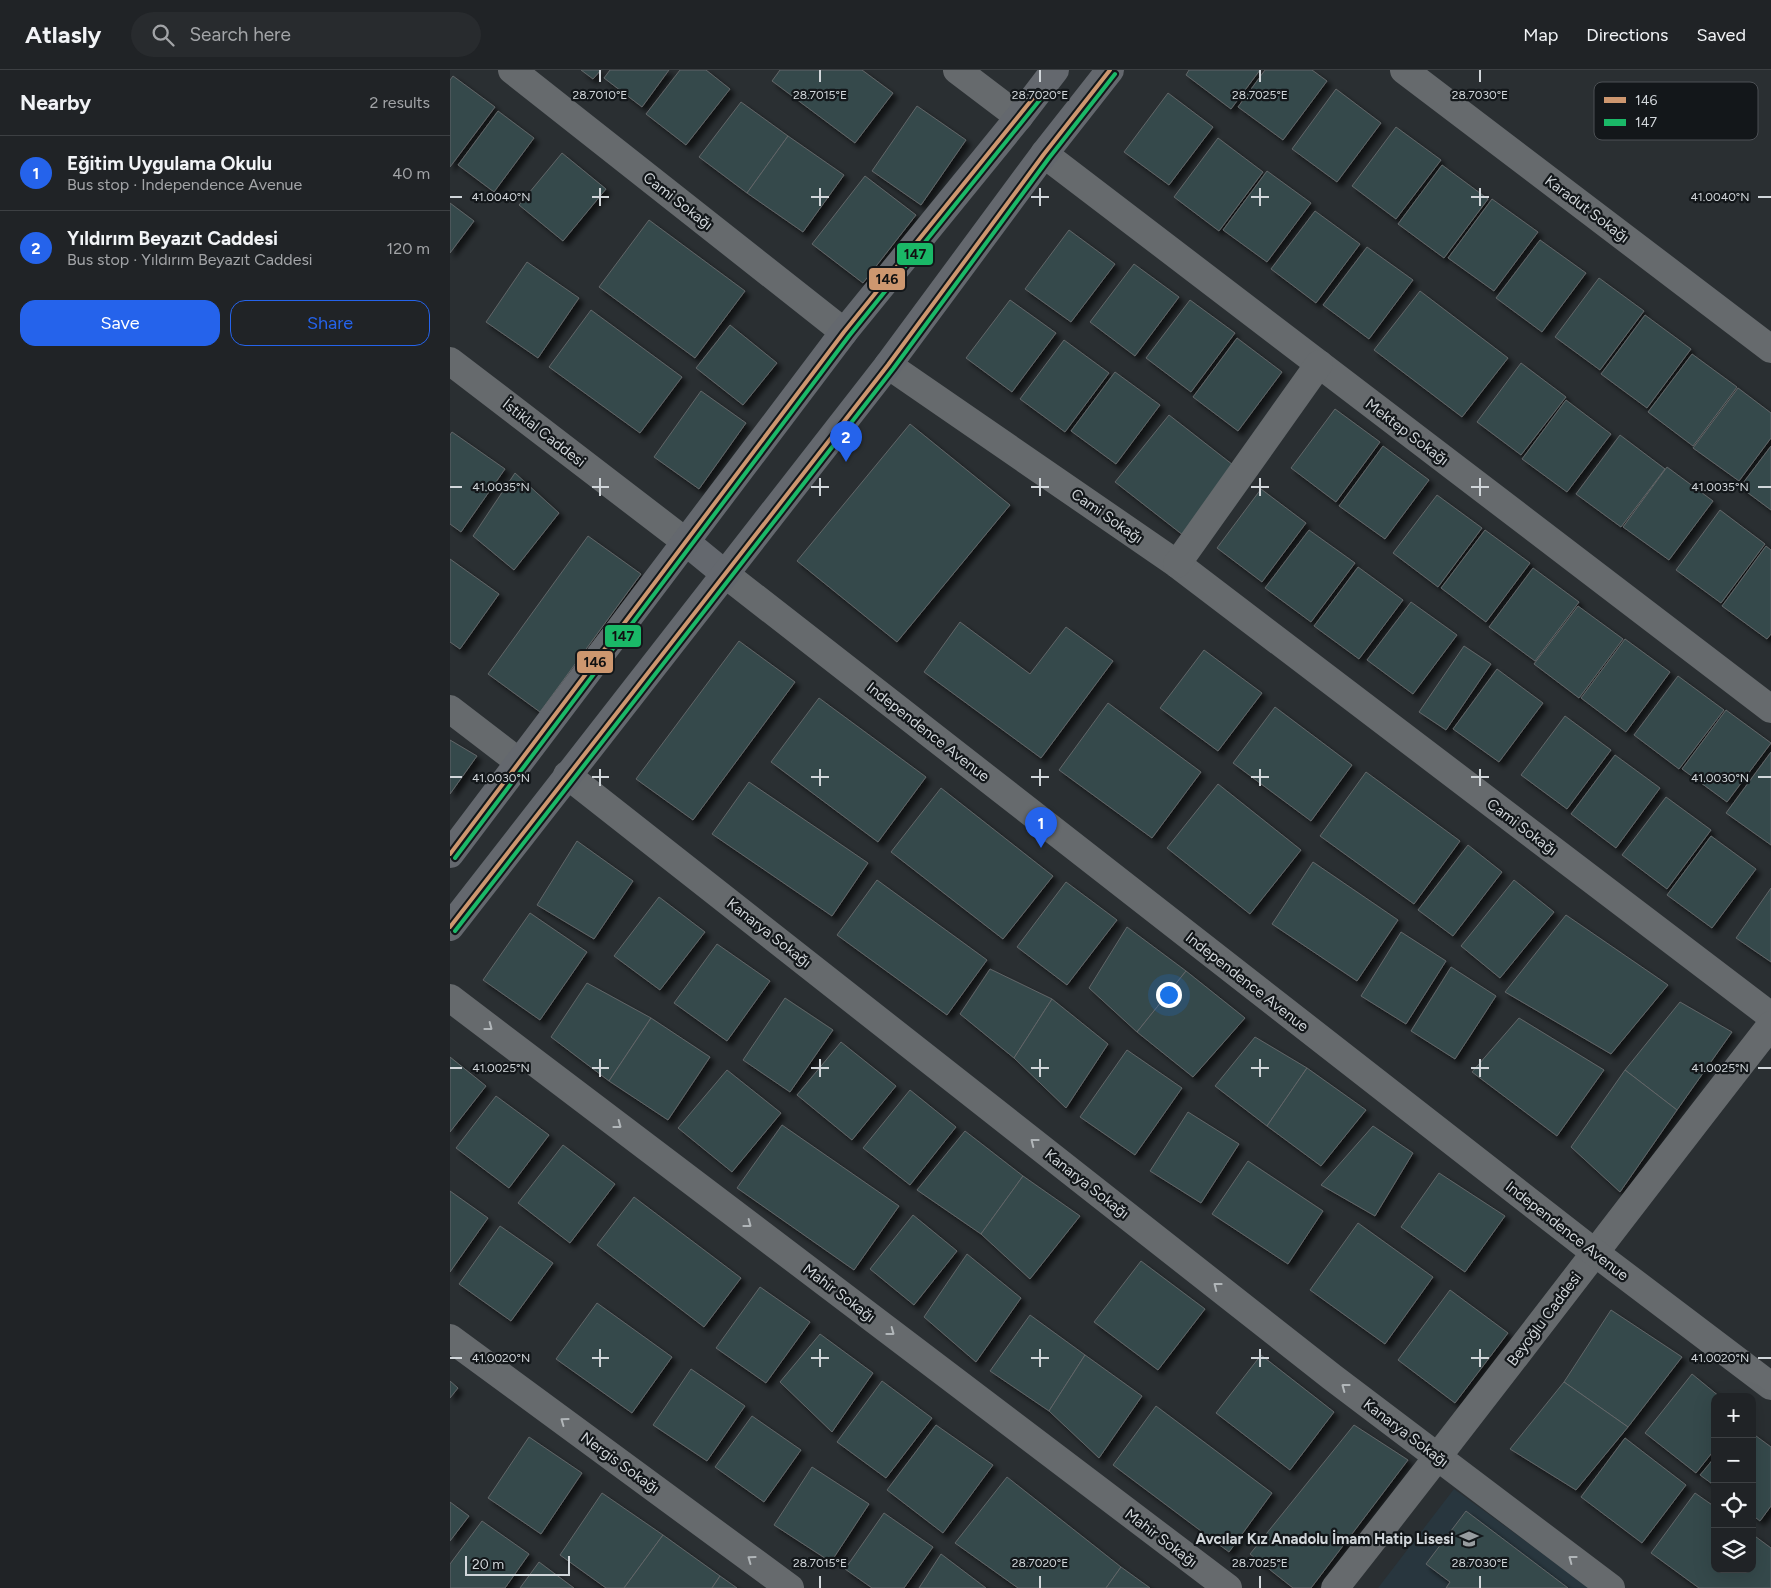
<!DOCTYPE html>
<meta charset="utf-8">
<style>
:root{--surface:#202326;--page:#282b2e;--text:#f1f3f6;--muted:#a2a4a7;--line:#3d4043;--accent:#2563eb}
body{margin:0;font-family:Figtree,sans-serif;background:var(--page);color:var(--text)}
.controls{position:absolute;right:15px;bottom:15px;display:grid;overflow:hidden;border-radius:10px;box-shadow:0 5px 20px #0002}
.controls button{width:45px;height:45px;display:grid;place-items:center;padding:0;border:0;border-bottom:1px solid var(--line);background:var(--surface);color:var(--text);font:25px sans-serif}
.scale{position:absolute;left:15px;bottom:12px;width:105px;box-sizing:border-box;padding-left:5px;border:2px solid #d1d6da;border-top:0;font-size:14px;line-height:18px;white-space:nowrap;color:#d1d6da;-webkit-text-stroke:4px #13171a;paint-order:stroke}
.you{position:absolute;left:718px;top:924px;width:18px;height:18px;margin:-12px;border:4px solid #fff;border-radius:50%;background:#1a73e8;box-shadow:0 0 0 8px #1a73e833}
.badge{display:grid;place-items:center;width:32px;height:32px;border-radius:50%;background:var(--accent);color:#fff;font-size:16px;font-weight:700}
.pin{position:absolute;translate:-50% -41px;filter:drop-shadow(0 1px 2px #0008)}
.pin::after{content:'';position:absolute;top:26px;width:18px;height:15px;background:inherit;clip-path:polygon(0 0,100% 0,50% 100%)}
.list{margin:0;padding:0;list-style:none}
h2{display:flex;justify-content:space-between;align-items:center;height:65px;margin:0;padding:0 20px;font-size:21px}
h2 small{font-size:16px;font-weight:400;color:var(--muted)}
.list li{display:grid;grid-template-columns:32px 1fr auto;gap:15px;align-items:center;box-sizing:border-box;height:75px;padding:0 20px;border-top:1px solid var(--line)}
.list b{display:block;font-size:19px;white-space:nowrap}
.list p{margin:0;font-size:16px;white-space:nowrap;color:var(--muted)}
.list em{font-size:16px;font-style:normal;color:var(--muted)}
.actions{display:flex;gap:10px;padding:15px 20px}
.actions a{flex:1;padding:11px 0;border:1px solid var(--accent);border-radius:15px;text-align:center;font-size:18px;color:var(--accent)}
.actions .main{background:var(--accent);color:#fff}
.icon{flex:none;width:28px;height:28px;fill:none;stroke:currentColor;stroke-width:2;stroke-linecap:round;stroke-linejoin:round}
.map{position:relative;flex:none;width:1321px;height:1518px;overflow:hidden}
header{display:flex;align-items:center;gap:30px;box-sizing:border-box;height:70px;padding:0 25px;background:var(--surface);border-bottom:1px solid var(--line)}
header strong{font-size:24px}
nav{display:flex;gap:28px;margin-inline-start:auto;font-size:18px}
.search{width:350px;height:45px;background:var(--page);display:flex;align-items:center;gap:12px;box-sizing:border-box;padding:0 18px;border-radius:28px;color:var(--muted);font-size:19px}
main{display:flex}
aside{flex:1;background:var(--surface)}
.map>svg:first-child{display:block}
.built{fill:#28363e}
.building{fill:#35494c;stroke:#626668;filter:url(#shadow)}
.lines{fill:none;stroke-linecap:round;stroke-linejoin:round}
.street{stroke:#666a6d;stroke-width:28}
.secondary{stroke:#666a6d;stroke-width:28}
.primary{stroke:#64686e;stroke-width:28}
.bus-1-casing{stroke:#13171a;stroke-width:8}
.bus-2-casing{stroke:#13171a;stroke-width:8}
.bus-1{stroke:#cd976f;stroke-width:4}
.bus-2{stroke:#1ab867;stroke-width:4}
.oneway{stroke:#b1b6b9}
.ticks{fill:none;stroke:#d1d6da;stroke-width:2}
.labels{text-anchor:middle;stroke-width:4.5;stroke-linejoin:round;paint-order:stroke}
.street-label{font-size:15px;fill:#d1d6da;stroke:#13171a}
.poi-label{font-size:15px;font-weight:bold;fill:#d1d6da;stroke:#13171a;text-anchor:end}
.key{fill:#13171a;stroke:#4c5054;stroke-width:1}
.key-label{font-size:14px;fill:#d1d6da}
.ticks-label{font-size:12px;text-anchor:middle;fill:#d1d6da;stroke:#13171a;stroke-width:4.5;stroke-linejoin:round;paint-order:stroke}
.line-badge{stroke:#13171a;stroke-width:2}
.pale-badge-label{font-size:14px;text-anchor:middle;font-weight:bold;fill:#111}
</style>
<header>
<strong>Atlasly</strong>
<div class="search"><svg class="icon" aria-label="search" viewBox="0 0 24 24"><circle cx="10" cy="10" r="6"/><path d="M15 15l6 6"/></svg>Search here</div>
<nav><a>Map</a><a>Directions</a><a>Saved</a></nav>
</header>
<main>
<aside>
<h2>Nearby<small>2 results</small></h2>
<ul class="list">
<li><span class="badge">1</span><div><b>Eğitim Uygulama Okulu</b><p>Bus stop · Independence Avenue</p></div><em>40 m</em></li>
<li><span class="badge">2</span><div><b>Yıldırım Beyazıt Caddesi</b><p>Bus stop · Yıldırım Beyazıt Caddesi</p></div><em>120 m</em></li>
</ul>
<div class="actions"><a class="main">Save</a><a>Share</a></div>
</aside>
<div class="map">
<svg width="1321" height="1518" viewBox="0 0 1321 1518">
<defs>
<filter id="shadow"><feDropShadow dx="4.5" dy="4.5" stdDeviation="2.5" flood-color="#0009"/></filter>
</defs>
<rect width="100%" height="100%" fill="#2a2f32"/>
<path class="built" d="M1004 1419 1140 1518H928Z"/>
<g class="building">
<path d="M131 0H151L143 9Z"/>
<path d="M160 0H219L192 37 154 8Z"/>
<path d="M230 0H256L280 19 236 75 196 44Z"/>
<path d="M330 0H412L443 23 405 73 322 11Z"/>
<path d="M739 0H810L781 39 736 5Z"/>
<path d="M815 0H862L877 11 833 70 788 37Z"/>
<path d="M3 6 45 37 0 97V10Z"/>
<path d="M886 19 931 53 887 112 842 79Z"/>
<path d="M718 23 763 57 719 115 674 82Z"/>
<path d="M291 32 338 66 297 123 249 87Z"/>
<path d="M467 36 516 70 471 135 422 101Z"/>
<path d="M48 41 84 68 44 122 8 95Z"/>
<path d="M946 57 991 90 946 149 902 116Z"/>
<path d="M338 66 394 105 353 162 297 123Z"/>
<path d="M768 68 813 102 769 161 724 127Z"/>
<path d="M112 83 156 119 113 171 69 135Z"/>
<path d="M992 95 1038 129 994 188 948 154Z"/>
<path d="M817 101 861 133 817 192 773 160Z"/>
<path d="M415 106 466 145 413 213 362 174Z"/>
<path d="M1042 129 1088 162 1044 221 998 188Z"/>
<path d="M0 133 24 151 0 183Z"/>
<path d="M865 141 910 174 866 233 821 199Z"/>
<path d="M199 150 295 221 245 288 149 217Z"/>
<path d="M619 160 665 194 621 252 575 219Z"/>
<path d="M1090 170 1136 203 1092 262 1046 228Z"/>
<path d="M917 177 963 210 919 269 873 235Z"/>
<path d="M77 192 129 228 88 288 36 252Z"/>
<path d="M684 194 729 227 685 286 640 252Z"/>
<path d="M1149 208 1194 241 1150 300 1105 267Z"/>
<path d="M970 221 1058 288 1012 347 924 280Z"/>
<path d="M560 230 606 263 562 322 516 288Z"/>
<path d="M740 230 785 263 741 322 696 288Z"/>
<path d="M141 240 232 307 190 363 99 297Z"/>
<path d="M1195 245 1241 279 1197 338 1151 304Z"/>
<path d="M280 255 327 293 293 335 246 298Z"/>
<path d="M787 268 832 302 788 361 743 327Z"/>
<path d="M614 270 659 303 615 362 570 329Z"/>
<path d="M1242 284 1287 317 1243 376 1198 342Z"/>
<path d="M1071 293 1116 327 1071 385 1027 352Z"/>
<path d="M665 302 710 335 666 394 621 361Z"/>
<path d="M1288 318 1321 343V368L1289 411 1243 378Z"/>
<path d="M251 321 296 353 249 419 204 387Z"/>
<path d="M1116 330 1161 364 1117 422 1072 389Z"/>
<path d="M885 339 930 372 886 432 841 398Z"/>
<path d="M719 345 792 402 738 469 665 412Z"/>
<path d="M460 354 560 435 447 572 347 491Z"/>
<path d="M2 362 55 399 11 462 0 454V365Z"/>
<path d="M1170 365 1215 399 1171 457 1126 424Z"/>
<path d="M933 376 979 410 935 469 889 436Z"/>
<path d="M1321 376V440L1290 417Z"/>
<path d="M1217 397 1263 431 1219 490 1173 457Z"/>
<path d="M65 403 109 443 64 500 23 466Z"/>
<path d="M811 419 856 453 812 512 767 478Z"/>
<path d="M987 425 1032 458 988 517 943 483Z"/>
<path d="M1270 440 1315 474 1271 533 1226 500Z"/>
<path d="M859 460 905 493 861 552 815 518Z"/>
<path d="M1035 460 1080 493 1036 552 991 518Z"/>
<path d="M138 466 191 504 90 642 38 604Z"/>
<path d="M1316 476 1321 480V564L1317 569 1272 536Z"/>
<path d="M0 489 49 524 10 579 0 572Z"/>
<path d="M908 497 953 530 909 589 864 556Z"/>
<path d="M1083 498 1129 532 1085 591 1039 557Z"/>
<path d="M961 532 1007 565 963 624 917 590Z"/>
<path d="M1128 536 1173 569 1129 628 1084 594Z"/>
<path d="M510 552 580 604 616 557 663 591 591 688 474 602Z"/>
<path d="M1175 569 1220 602 1176 662 1131 628Z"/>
<path d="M289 571 345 612 243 750 186 709Z"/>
<path d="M1014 576 1041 594 996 660 969 642Z"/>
<path d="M754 580 812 623 768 681 710 638Z"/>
<path d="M1047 599 1093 633 1049 692 1003 659Z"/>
<path d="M1228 606 1274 640 1229 699 1184 665Z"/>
<path d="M369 628 476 707 428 772 321 692Z"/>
<path d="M658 633 751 702 702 768 609 700Z"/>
<path d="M825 637 902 695 861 751 783 693Z"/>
<path d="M1276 640 1321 673 1277 732 1232 699Z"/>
<path d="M1115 646 1161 680 1117 739 1071 705Z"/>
<path d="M0 670 27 686 0 724Z"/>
<path d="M1321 682V775L1276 743Z"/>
<path d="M1165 685 1210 718 1166 778 1121 744Z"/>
<path d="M916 702 1010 771 964 834 870 766Z"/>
<path d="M299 712 418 793 382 846 262 764Z"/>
<path d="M768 714 851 780 800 844 717 778Z"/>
<path d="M491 718 603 806 553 869 441 782Z"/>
<path d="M1216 727 1261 760 1217 819 1172 785Z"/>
<path d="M1261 766 1306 799 1262 858 1217 825Z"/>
<path d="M127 771 183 811 144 869 87 835Z"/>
<path d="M1018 775 1052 802 1003 866 968 840Z"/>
<path d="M863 792 948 850 907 911 822 854Z"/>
<path d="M427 810 537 890 497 945 387 865Z"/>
<path d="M1064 810 1104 842 1050 908 1011 876Z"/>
<path d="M616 812 667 850 617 915 567 877Z"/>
<path d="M1321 818V892L1286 868Z"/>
<path d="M209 827 255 862 210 920 164 886Z"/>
<path d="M80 843 137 882 90 950 33 910Z"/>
<path d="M1116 845 1218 915 1161 984 1055 922Z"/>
<path d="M677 857 736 901 687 962 639 918Z"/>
<path d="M951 862 996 891 956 954 911 926Z"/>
<path d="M267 874 320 911 277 971 224 933Z"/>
<path d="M1001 897 1046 926 1005 989 961 961Z"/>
<path d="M540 899 602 929 564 988 510 944Z"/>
<path d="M736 901 795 948 743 1007 687 962Z"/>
<path d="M137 913 201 948 159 1011 101 967Z"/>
<path d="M335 928 383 960 340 1022 293 990Z"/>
<path d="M602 929 658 974 616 1038 564 988Z"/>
<path d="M1230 932 1282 962 1227 1040 1175 1000Z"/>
<path d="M201 948 260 987 218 1050 159 1011Z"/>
<path d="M1069 948 1154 1000 1107 1066 1022 1002Z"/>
<path d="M805 967 857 998 817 1056 765 1016Z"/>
<path d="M391 972 446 1016 402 1070 347 1025Z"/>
<path d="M677 980 732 1018 685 1085 630 1047Z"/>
<path d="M0 987 36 1016 0 1062Z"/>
<path d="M857 998 916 1040 871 1096 817 1056Z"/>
<path d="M277 1000 331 1043 282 1102 228 1058Z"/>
<path d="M1175 1000 1227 1040 1170 1122 1121 1077Z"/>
<path d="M460 1020 506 1057 460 1115 413 1078Z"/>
<path d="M46 1026 99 1065 59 1118 6 1078Z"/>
<path d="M738 1042 789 1074 751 1133 700 1101Z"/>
<path d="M332 1055 449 1136 404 1200 287 1118Z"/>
<path d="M923 1056 963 1083 925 1146 871 1115Z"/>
<path d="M515 1061 573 1106 531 1164 467 1120Z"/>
<path d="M113 1075 165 1114 120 1173 68 1133Z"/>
<path d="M798 1091 873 1141 838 1194 762 1144Z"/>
<path d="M989 1103 1055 1146 1015 1202 951 1157Z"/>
<path d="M573 1106 630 1146 580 1209 531 1164Z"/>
<path d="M0 1121 38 1148 0 1202Z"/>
<path d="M184 1127 291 1208 254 1257 147 1175Z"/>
<path d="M463 1145 507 1181 464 1235 420 1199Z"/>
<path d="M908 1153 983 1207 935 1274 860 1220Z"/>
<path d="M50 1156 103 1193 61 1251 9 1214Z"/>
<path d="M517 1184 571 1228 526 1292 474 1247Z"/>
<path d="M691 1191 755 1239 708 1300 644 1252Z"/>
<path d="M310 1217 360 1252 316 1313 266 1278Z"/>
<path d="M1000 1220 1058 1263 1005 1333 948 1290Z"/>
<path d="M147 1233 222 1287 182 1343 106 1289Z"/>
<path d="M1161 1240 1232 1287 1178 1357 1114 1312Z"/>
<path d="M580 1245 635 1285 599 1341 540 1301Z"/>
<path d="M370 1264 423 1303 382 1362 330 1312Z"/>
<path d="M635 1285 692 1326 649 1388 599 1341Z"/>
<path d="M811 1285 884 1342 840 1400 766 1343Z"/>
<path d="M241 1299 295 1336 257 1391 203 1355Z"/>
<path d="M1242 1304 1270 1327H1265V1379L1246 1403 1195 1363Z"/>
<path d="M0 1311 8 1318 0 1328Z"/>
<path d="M432 1311 482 1348 436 1408 387 1372Z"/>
<path d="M1114 1312 1178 1357 1126 1420 1060 1379Z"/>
<path d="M706 1336 822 1423 779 1482 663 1395Z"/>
<path d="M302 1346 351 1380 314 1432 265 1397Z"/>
<path d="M486 1355 543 1395 493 1463 437 1420Z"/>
<path d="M904 1355 958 1390 861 1518H843L800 1484Z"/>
<path d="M1302 1363 1321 1377V1436L1310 1451 1302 1445Z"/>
<path d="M79 1367 132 1403 91 1464 38 1428Z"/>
<path d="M1175 1368 1236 1415 1192 1473 1131 1427Z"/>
<path d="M1265 1387V1416L1250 1405Z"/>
<path d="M362 1397 419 1434 381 1492 324 1455Z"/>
<path d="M557 1407 671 1497 656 1518H568L505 1473Z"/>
<path d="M152 1423 213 1465 174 1518H156L110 1485Z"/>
<path d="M1245 1423 1265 1437V1499H1302V1464L1321 1478V1518H1249L1201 1483Z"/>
<path d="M0 1432 19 1446 0 1471Z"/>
<path d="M1016 1441 1118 1518H996L1000 1512 976 1494Z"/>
<path d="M434 1443 483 1477 454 1518H422L395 1499Z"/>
<path d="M32 1451 79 1484 55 1518H0V1494Z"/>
<path d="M213 1465 270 1506 262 1518H174Z"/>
<path d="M491 1484 536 1518H469Z"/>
<path d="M89 1492 124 1518H70Z"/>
<path d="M671 1497 700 1518H656Z"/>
<path d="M270 1506 287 1518H262Z"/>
</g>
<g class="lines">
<g class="street">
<path d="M62 0 394 262"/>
<path d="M507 0 569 47"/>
<path d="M954 0 1321 279"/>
<path d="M594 84 1321 639"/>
<path d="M438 295 727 494 1321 946"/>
<path d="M727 494 869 294"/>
<path d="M0 639 69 692"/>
<path d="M117 705 882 1307 1161 1518"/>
<path d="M0 928 778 1518"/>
<path d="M0 1268 340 1518"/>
<path d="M885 1518C1032 1332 1175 1142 1321 955"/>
</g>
<g class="secondary">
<path d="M0 291 236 472"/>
<path d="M275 504 1144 1182 1321 1316"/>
</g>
<g class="primary">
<path d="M236 472 275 504"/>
<path d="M0 784 394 262 569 47 605 0"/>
<path d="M0 857 438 295 594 84 660 0"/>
</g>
<g class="bus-1-casing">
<g id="bus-1">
<path d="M0 784 394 262 588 22"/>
<path d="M0 857 438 295 594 84 660 0"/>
</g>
</g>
<g class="bus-2-casing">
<g id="bus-2">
<path d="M5 788 399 266 593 26"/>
<path d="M5 861 443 299 599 88 665 4"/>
</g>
</g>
<use href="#bus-1" class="bus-1"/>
<use href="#bus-2" class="bus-2"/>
</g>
<defs><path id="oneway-chevron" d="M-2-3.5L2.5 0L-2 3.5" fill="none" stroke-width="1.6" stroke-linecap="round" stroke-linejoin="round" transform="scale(1.25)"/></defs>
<g class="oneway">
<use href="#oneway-chevron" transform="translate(39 957) rotate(37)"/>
<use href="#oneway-chevron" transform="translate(168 1055) rotate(37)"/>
<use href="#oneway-chevron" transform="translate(584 1072) rotate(-142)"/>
<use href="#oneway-chevron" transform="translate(298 1154) rotate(37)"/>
<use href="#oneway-chevron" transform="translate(767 1216) rotate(-142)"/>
<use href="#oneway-chevron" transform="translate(441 1262) rotate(37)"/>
<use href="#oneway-chevron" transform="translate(895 1317) rotate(-143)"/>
<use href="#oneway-chevron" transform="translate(114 1351) rotate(-144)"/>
<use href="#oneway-chevron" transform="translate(301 1489) rotate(-144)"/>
<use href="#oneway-chevron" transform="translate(1122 1489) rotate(-143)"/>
</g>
<path class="ticks" d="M150 0V12M370 0V12M590 0V12M810 0V12M1030 0V12M150 118V136M370 118V136M590 118V136M810 118V136M1030 118V136M0 127H12M142 127H159M361 127H379M581 127H599M801 127H819M1021 127H1039M1308 127H1321M150 408V426M370 408V426M590 408V426M810 408V426M1030 408V426M0 417H12M142 417H159M361 417H379M581 417H599M801 417H819M1021 417H1039M1308 417H1321M150 699V716M370 699V716M590 699V716M810 699V716M1030 699V716M0 707H12M142 707H159M361 707H379M581 707H599M801 707H819M1021 707H1039M1308 707H1321M150 989V1007M370 989V1007M590 989V1007M810 989V1007M1030 989V1007M0 998H12M142 998H159M361 998H379M581 998H599M801 998H819M1021 998H1039M1308 998H1321M150 1279V1297M370 1279V1297M590 1279V1297M810 1279V1297M1030 1279V1297M0 1288H12M142 1288H159M361 1288H379M581 1288H599M801 1288H819M1021 1288H1039M1308 1288H1321M370 1506V1518M590 1506V1518M810 1506V1518M1030 1506V1518"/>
<defs>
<g id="school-bare" transform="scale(1.5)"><path d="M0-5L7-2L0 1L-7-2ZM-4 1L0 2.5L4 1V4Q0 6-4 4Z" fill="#979c9f" stroke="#13171a" stroke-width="2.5" paint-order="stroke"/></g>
</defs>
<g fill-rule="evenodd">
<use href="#school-bare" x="1019" y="1469"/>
</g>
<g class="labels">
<g class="street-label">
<text transform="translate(228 131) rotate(38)" y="5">Cami Sokağı</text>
<text transform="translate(1137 139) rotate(37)" y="5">Karadut Sokağı</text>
<text transform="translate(957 362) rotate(37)" y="5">Mektep Sokağı</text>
<text transform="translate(94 363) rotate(38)" y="5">İstiklal Caddesi</text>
<text transform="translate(657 446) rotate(35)" y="5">Cami Sokağı</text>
<text transform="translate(478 662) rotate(38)" y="5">Independence Avenue</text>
<text transform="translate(1072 757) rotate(37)" y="5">Cami Sokağı</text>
<text transform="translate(319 863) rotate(38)" y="5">Kanarya Sokağı</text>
<text transform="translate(797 912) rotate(38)" y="5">Independence Avenue</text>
<text transform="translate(637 1114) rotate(38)" y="5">Kanarya Sokağı</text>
<text transform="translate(1117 1161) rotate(38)" y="5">Independence Avenue</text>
<text transform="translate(389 1223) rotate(37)" y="5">Mahir Sokağı</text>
<text transform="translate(1094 1249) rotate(-53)" y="5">Beyoğlu Caddesi</text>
<text transform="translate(956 1363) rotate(37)" y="5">Kanarya Sokağı</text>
<text transform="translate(170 1393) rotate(36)" y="5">Nergis Sokağı</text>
<text transform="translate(711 1468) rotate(37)" y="5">Mahir Sokağı</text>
</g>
<g class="poi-label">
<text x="1004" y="1474">Avcılar Kız Anadolu İmam Hatip Lisesi</text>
</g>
</g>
<rect x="1144" y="12" width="164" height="58" rx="8" class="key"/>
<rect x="1154" y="27" width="22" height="6" fill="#cd976f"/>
<rect x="1154" y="49" width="22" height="7" fill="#1ab867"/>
<g class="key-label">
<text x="1185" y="35">146</text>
<text x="1185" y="57">147</text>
</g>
<g class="ticks-label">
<text x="150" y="29">28.7010°E</text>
<text x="370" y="29">28.7015°E</text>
<text x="590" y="29">28.7020°E</text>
<text x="810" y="29">28.7025°E</text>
<text x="1030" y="29">28.7030°E</text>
<text x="51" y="131">41.0040°N</text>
<text x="1270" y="131">41.0040°N</text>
<text x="51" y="421">41.0035°N</text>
<text x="1270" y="421">41.0035°N</text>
<text x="51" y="712">41.0030°N</text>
<text x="1270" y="712">41.0030°N</text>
<text x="51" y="1002">41.0025°N</text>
<text x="1270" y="1002">41.0025°N</text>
<text x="51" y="1292">41.0020°N</text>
<text x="1270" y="1292">41.0020°N</text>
<text x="370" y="1497">28.7015°E</text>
<text x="590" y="1497">28.7020°E</text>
<text x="810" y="1497">28.7025°E</text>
<text x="1030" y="1497">28.7030°E</text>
</g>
<g class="line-badge">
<rect x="446" y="172" width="38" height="24" rx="5" fill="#1ab867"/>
<rect x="418" y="197" width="38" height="24" rx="5" fill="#cd976f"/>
<rect x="154" y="554" width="38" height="24" rx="5" fill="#1ab867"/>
<rect x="126" y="580" width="38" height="24" rx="5" fill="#cd976f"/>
</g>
<g class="pale-badge-label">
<text x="465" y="189">147</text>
<text x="437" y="214">146</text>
<text x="173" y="571">147</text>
<text x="145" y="597">146</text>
</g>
</svg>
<div class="controls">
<button>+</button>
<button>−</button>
<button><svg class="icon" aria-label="locate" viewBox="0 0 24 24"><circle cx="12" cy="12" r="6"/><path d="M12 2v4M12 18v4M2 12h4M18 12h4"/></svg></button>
<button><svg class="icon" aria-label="layers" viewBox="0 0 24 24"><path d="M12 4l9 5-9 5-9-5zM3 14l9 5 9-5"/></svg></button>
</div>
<div class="scale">20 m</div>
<div class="you"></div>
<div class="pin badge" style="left:591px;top:778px">1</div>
<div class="pin badge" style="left:396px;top:392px">2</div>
</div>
</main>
